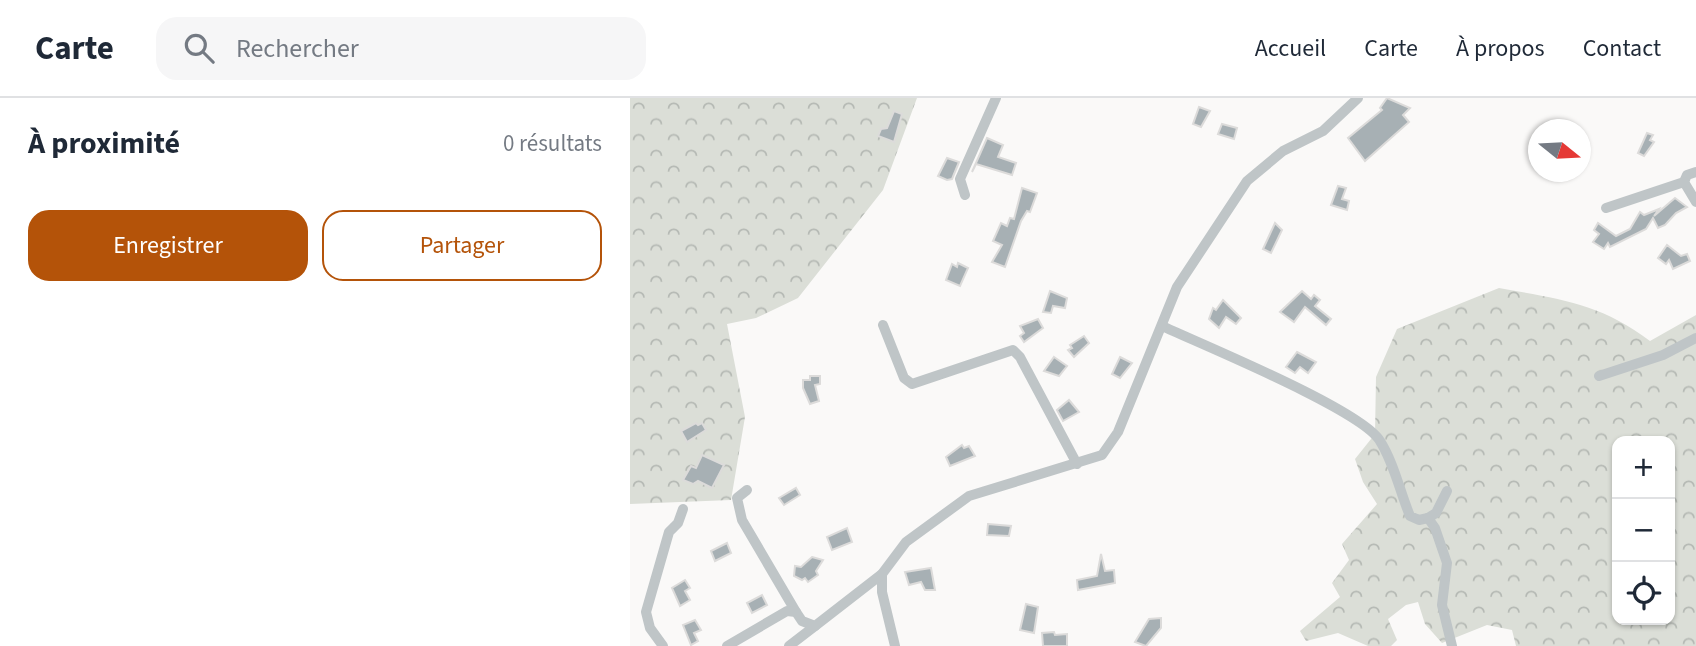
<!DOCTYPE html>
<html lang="fr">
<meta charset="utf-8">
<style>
:root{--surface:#fff;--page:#f6f6f7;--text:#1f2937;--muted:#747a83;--line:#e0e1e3;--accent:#b45309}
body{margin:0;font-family:"Source Sans 3",sans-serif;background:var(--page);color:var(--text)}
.controls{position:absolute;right:21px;bottom:21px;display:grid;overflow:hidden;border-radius:14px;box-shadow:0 2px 5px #0004}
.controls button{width:63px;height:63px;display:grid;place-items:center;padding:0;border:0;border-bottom:2px solid var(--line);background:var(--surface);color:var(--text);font:35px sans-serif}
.compass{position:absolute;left:898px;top:21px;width:63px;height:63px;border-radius:50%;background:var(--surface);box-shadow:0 2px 5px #0004;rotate:108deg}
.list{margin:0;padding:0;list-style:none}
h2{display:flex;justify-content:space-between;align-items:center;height:91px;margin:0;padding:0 28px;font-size:30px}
h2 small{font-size:23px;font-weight:400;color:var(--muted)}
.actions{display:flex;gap:14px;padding:21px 28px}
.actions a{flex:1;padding:16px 0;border:2px solid var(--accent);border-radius:21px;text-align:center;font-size:24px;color:var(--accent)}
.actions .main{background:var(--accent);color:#fff}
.icon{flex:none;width:38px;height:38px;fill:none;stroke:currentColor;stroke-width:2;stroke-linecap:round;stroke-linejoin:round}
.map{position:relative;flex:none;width:1066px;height:548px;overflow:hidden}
header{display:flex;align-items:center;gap:42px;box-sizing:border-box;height:98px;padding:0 35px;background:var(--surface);border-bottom:2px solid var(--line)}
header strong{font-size:33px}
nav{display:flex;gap:38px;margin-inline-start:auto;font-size:24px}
.search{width:490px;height:63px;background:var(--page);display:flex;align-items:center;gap:18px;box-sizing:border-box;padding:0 24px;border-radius:21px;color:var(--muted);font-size:26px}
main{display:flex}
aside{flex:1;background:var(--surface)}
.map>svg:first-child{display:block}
.forest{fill:url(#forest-crowns);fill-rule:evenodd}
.building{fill:#a7b0b4;stroke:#dcdbda;stroke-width:2}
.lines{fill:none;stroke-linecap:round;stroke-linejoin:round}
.minor{stroke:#bfc5c7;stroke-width:10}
</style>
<header>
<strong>Carte</strong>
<div class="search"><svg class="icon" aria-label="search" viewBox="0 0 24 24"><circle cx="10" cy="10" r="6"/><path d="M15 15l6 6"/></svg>Rechercher</div>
<nav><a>Accueil</a><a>Carte</a><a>À propos</a><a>Contact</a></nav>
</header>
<main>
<aside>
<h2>À proximité<small>0 résultats</small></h2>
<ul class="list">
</ul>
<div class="actions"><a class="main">Enregistrer</a><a>Partager</a></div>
</aside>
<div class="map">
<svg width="1066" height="548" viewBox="0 0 1066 548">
<defs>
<pattern id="forest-crowns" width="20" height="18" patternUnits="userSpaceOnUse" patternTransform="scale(1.75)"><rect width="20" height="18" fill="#dbded7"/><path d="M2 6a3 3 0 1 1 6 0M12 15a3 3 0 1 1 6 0" fill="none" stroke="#b5b9b4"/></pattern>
</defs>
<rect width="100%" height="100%" fill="#faf9f8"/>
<g class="forest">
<path d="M0 0H287L253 92 168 200 126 220 97 226 115 319 101 402 0 406Z"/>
<path d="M869 190C929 201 970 205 1020 243L1066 217V548H886L882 532 857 527 812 545 795 526 788 504 776 507 758 521 767 542 761 548H738L708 535 676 543 670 533 710 499 702 485 719 462 712 446 747 406 733 384 725 361 745 336 746 279 767 231ZM987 343H1040V522H987Z"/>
</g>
<g class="building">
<path d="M757 0 780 10 773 17 779 24 735 63 718 40 752 12 750 10Z"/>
<path d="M569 9 580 13 571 29 563 26Z"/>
<path d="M264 13 272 16 264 44 248 38 251 31 257 30Z"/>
<path d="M592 26 607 30 604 41 588 36Z"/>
<path d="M1017 35 1023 37 1020 42 1024 44 1014 58 1008 55Z"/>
<path d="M357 40 373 47 368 59 386 65 382 77 346 66 342 74Z"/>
<path d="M317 60 329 64 322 81 317 82 308 78Z"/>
<path d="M708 88 716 90 712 101 719 103 717 112 701 107Z"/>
<path d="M392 90 407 95 400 114 397 113 391 123 375 169 362 164 372 147 363 143 371 125 377 128 380 120 384 121Z"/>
<path d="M1045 100 1057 109 1046 115 1035 127 1028 130 1023 120 1016 131 980 149 978 145 974 151 963 144 969 136 964 132 968 125 986 138 1000 131 1010 114 1014 117 1029 111 1024 118Z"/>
<path d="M645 125 652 132 641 155 633 151Z"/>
<path d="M1037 147 1051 158 1057 156 1060 163 1043 171 1039 162 1036 166 1028 160Z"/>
<path d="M328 165 338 170 330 188 316 182 322 166 327 169Z"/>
<path d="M420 193 437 200 435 210 423 208 421 215 413 214Z"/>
<path d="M672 193 681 201 684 197 690 202 685 208 701 221 696 227 675 209 664 224 650 214Z"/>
<path d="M593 202 611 220 606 226 596 219 589 230 579 221 583 210 586 212Z"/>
<path d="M408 221 413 230 394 244 390 238 394 235 390 228Z"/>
<path d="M454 238 459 245 444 259 438 252 442 250 440 247Z"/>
<path d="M667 254 686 264 678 275 670 269 665 275 656 269Z"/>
<path d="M424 259 437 268 429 278 414 273Z"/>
<path d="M490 259 502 265 490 280 482 276Z"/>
<path d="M180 278H190V286L185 287 189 303 180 306 173 290V282H180Z"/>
<path d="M439 302 449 314 433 323 427 312Z"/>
<path d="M66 325 68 327 72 325 76 332 57 344 51 333Z"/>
<path d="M332 347 334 350 339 348 345 358 320 368 316 359Z"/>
<path d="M72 357 94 367 82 390 68 383 63 386 53 382 61 368 66 370Z"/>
<path d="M166 390 170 397 154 407 149 400Z"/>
<path d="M358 426 381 428 379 438 357 437Z"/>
<path d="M217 430 222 444 202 452 197 439Z"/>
<path d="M97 445 101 455 85 463 81 453Z"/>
<path d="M471 456 475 473 484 472 485 485 448 492 447 482 467 478Z"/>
<path d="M182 459 193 462 186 473 188 477 178 484 175 480 172 482 164 478 165 468 171 469Z"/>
<path d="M301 470 305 492H295L291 484 279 487 275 474Z"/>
<path d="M55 482 60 490 55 493 60 502 50 508 42 490Z"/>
<path d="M132 497 137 507 122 515 117 505Z"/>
<path d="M396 506 408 509 404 535 390 532Z"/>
<path d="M531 520V530L516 548 505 544 519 521Z"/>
<path d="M65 522 71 532 64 535 68 543 61 547 53 527Z"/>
<path d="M424 534 425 537 437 536V548H413L412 535Z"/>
</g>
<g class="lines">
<g class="minor">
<path d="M1066 74 1057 77 1054 84 1066 104"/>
<path d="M335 97 330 81 366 0"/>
<path d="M976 110 1054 84"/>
<path d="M253 227 274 280 282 286 383 252 390 259 447 366"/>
<path d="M532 228C573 247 732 312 750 343 764 365 770 394 780 418L789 422 798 420"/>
<path d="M969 278 1033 257 1066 240"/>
<path d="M117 392 107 400 112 422 166 514"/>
<path d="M798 420 805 430 817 465 812 507 822 548"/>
<path d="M798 420 806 415 817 393"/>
<path d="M252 476V494L265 548"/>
<path d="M33 548 20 530 16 514 39 434 48 425 53 411"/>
<path d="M97 548 157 513 166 514 172 523 185 528 252 476 276 444 339 398 472 357 488 334 547 189 617 83 653 53 693 33 728 0"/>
<path d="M159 548 185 528"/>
</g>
</g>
</svg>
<div class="controls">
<button>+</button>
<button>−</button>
<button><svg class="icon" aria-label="locate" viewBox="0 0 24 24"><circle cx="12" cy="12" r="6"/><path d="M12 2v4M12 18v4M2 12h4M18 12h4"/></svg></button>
</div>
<svg class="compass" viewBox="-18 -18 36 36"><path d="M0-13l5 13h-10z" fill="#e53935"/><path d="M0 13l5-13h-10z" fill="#747a83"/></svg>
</div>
</main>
